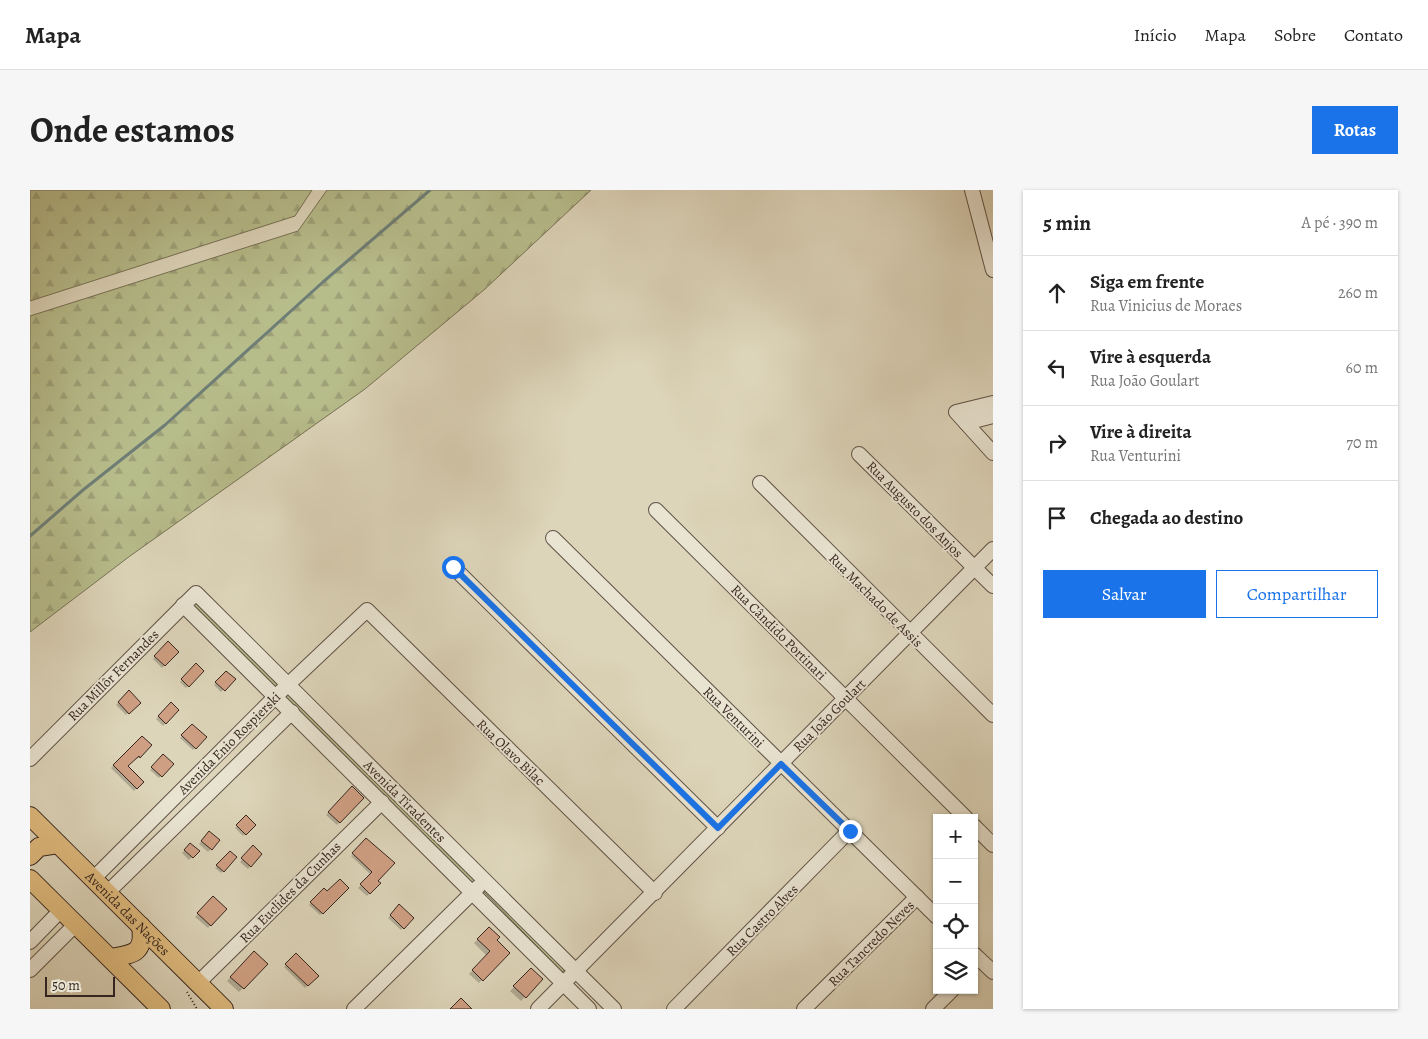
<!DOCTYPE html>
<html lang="pt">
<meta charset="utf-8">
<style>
:root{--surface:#fff;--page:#f6f6f6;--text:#222;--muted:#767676;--line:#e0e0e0;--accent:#1a73e8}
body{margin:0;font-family:Alegreya,serif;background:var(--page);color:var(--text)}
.controls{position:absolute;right:15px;bottom:15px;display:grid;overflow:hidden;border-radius:0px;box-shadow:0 1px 4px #0004}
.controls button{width:45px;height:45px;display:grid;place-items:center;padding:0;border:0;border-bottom:1px solid var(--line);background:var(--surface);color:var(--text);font:25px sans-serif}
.scale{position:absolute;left:15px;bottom:12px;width:70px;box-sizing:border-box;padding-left:5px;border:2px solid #372620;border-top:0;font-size:14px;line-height:18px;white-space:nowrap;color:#372620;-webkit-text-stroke:4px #e9e4d2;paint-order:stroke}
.stop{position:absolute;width:15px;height:15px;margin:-11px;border:4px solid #1a73e8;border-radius:50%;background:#fff}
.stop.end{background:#1a73e8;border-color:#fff;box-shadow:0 1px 5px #0008}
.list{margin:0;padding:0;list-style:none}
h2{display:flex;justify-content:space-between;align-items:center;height:65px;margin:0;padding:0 20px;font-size:21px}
h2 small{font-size:16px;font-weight:400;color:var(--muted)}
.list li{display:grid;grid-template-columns:32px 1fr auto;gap:15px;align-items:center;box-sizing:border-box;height:75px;padding:0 20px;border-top:1px solid var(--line)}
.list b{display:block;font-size:19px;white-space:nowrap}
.list p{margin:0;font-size:16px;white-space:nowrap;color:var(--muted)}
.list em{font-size:16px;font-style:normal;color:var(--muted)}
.actions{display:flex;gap:10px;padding:15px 20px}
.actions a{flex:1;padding:11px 0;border:1px solid var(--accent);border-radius:0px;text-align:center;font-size:18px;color:var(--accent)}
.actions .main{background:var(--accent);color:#fff}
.icon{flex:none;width:28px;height:28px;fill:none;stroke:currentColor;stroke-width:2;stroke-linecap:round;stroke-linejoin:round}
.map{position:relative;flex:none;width:963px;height:819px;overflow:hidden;border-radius:0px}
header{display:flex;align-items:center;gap:30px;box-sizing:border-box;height:70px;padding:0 25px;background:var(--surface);border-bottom:1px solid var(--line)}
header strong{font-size:24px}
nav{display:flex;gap:28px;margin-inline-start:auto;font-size:18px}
.intro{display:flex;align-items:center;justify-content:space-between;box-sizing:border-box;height:120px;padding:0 30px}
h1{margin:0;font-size:35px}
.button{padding:12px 22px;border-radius:0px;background:var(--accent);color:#fff;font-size:18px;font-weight:700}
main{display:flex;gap:30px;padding:0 30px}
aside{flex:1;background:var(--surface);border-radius:0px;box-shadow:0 1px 4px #0004}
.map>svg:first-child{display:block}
.grass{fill:#b7bc8b;stroke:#777156}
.forest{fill:url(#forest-firs);stroke:#777156}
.shadow{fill:#0003}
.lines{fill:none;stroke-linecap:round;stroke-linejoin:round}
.stream{stroke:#6e7e76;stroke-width:3}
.building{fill:#cf9f83;stroke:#372620}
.minor-casing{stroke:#605246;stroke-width:16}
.major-casing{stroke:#372620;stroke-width:20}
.path{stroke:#372620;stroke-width:2;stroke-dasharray:1 2.5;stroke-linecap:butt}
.minor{stroke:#e9e4d2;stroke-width:14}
.major{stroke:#deba7d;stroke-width:18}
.route{stroke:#1a73e8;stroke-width:6}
.labels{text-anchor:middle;stroke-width:4;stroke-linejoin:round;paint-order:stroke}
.street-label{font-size:14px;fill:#372620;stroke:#e9e4d2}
</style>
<header>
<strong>Mapa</strong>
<nav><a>Início</a><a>Mapa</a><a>Sobre</a><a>Contato</a></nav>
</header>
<div class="intro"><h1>Onde estamos</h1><a class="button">Rotas</a></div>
<main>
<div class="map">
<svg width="963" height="819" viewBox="0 0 963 819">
<defs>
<pattern id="forest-firs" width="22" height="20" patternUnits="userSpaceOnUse" patternTransform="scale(1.25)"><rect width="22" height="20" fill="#b7bc8b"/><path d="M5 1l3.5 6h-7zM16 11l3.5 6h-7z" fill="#9ea178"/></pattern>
</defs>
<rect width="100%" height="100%" fill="#ddd5ba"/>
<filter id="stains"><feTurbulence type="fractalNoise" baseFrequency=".004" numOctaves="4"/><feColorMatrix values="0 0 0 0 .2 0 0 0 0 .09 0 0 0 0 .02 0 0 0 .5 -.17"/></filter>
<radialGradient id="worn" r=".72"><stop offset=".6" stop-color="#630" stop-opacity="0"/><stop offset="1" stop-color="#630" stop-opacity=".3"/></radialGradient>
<g class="grass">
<path d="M167 412 251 496 247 501 161 417Z"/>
<path d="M258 501 450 689 444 694 253 506Z"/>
<path d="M458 697 538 777 532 782 453 701Z"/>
</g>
<g class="forest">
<path d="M0 0H282L265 26 0 111Z"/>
<path d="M297 0H561L455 99 335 199 100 366 0 442V126L268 41Z"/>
</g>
<g class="shadow">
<path d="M138 453 148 462 132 478 123 469Z"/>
<path d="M166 475 172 481 156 498 150 492Z"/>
<path d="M196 482 204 489 191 502 184 495Z"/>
<path d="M99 502 109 513 96 525 86 515Z"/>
<path d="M141 514 148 520 133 536 126 529Z"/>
<path d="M162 535 175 547 163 560 150 548Z"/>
<path d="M112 548 120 555 107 569 105 568 97 576 113 592 104 601 81 578Z"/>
<path d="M133 566 142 574 129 588 120 580Z"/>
<path d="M322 598 333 608 307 635 296 625Z"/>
<path d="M216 627 224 635 213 646 205 638Z"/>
<path d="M179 643 188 651 178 662 169 654Z"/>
<path d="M336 650 347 691 349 693 337 706 328 698 341 685 321 666Z"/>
<path d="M160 655 168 661 159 670 152 663Z"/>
<path d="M223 657 231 664 218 679 210 672Z"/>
<path d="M200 662 205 668 191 683 185 678Z"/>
<path d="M318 698 290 725 279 715 294 699 297 702Z"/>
<path d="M183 708 195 719 178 738 165 727Z"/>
<path d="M369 716 382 728 371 740 358 728Z"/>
<path d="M459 739 465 750 478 763 449 793 439 784 457 766 444 753Z"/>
<path d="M224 763 236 774 209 802 197 791Z"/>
<path d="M266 765 287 786 275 798 254 777Z"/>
<path d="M501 780 511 789 491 811 480 801Z"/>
</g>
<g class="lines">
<path class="stream" d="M0 346 53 300 135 235 293 92 400 0"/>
</g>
<g class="building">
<path d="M138 451 149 462 135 476 124 466Z"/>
<path d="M166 473 174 481 159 497 151 489Z"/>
<path d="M196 481 206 489 195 501 185 492Z"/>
<path d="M99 500 111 513 99 524 88 512Z"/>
<path d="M141 512 149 520 136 534 128 526Z"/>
<path d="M162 534 177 547 166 559 151 545Z"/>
<path d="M112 546 122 555 110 568 109 566 98 576 114 592 107 599 83 575Z"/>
<path d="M133 564 144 574 132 587 121 577Z"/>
<path d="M322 596 334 608 310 633 298 622Z"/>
<path d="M216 625 226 635 216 645 206 635Z"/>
<path d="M179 641 190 650 182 660 171 651Z"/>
<path d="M336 648 365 673 348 691 351 693 340 704 330 694 342 682 322 663Z"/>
<path d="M160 653 170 661 163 668 154 660Z"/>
<path d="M223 655 232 664 221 677 211 668Z"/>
<path d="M200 661 207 667 194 682 186 675Z"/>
<path d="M310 689 319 698 293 724 280 712 294 698 297 701Z"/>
<path d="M183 706 197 719 181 736 167 723Z"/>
<path d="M369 714 384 728 374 739 360 725Z"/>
<path d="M459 737 470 747 467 750 480 763 453 791 442 780 460 761 447 749Z"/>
<path d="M224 761 238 774 214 799 200 787Z"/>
<path d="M266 763 289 786 278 796 255 774Z"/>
<path d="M501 778 513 789 496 808 483 796Z"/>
<path d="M431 808 442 819H420Z"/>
</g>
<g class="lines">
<g class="minor-casing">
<g id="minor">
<path d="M942 0 963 80"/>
<path d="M963 213 926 222 963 263"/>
<path d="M936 233 963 226"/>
<path d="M829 264 963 396"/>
<path d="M730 293 963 525"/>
<path d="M626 320 936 628"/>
<path d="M523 348 907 727"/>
<path d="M423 377 688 638"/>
<path d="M153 415 559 819"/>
<path d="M0 569 166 403 584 819"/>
<path d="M944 636 963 655"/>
<path d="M63 689 246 506 337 420 625 703"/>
<path d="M77 703 262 522"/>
<path d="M0 752 31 720"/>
<path d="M944 764 963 782"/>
<path d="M0 780 46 734"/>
<path d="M168 793 352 612"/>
<path d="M324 819 448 697"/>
<path d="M508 819 963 359"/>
<path d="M644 819 819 641"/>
<path d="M774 819 887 707"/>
<path d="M903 819 922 800"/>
</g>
</g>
<g class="major-casing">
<g id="major">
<path id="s1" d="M0 626 194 819"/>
<path d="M0 666 9 657 28 654"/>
<path d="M0 689 131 819"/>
<path d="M80 768C103 764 115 764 111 736"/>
</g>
</g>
<path class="path" d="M157 802 167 819"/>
<use href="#minor" class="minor"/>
<use href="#major" class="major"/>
</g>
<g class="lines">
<path class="route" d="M423 377 688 638 751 574 820 641"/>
</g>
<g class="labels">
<g class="street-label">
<text transform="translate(885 319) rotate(45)" y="5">Rua Augusto dos Anjos</text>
<text transform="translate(846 410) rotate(45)" y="5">Rua Machado de Assis</text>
<text transform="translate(749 442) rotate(45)" y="5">Rua Cândido Portinari</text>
<text transform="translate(83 485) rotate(-45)" y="5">Rua Millôr Fernandes</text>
<text transform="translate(799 525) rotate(-45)" y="5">Rua João Goulart</text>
<text transform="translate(704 527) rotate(45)" y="5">Rua Venturini</text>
<text transform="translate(199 553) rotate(-45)" y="5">Avenida Enio Rospierski</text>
<text transform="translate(481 562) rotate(44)" y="5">Rua Olavo Bilac</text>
<text transform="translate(375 611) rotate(45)" y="5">Avenida Tiradentes</text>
<text transform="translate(260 702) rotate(-45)" y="5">Rua Euclides da Cunhas</text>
<text dy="5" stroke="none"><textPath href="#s1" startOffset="138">Avenida das Nações</textPath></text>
<text transform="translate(732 730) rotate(-45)" y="5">Rua Castro Alves</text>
<text transform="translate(841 753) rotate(-45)" y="5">Rua Tancredo Neves</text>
</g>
</g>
<rect width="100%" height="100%" filter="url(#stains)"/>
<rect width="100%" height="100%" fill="url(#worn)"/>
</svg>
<div class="controls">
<button>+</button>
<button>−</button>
<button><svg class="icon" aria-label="locate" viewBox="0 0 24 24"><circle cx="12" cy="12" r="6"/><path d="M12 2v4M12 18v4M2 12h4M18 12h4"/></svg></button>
<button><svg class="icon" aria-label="layers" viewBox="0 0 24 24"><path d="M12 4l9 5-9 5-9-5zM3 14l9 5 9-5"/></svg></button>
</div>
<div class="scale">50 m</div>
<div class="stop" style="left:423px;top:377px"></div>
<div class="stop end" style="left:820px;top:641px"></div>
</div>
<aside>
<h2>5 min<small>A pé · 390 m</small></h2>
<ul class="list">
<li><svg class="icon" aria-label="ahead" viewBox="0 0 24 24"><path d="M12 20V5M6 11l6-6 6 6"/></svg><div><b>Siga em frente</b><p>Rua Vinicius de Moraes</p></div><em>260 m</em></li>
<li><svg class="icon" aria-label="left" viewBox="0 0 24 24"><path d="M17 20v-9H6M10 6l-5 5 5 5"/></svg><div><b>Vire à esquerda</b><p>Rua João Goulart</p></div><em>60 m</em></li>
<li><svg class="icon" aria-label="right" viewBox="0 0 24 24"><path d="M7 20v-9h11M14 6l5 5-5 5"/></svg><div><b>Vire à direita</b><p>Rua Venturini</p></div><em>70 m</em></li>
<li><svg class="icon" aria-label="arrive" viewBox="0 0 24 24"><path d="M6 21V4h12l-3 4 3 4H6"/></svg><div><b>Chegada ao destino</b></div></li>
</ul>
<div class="actions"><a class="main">Salvar</a><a>Compartilhar</a></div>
</aside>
</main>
